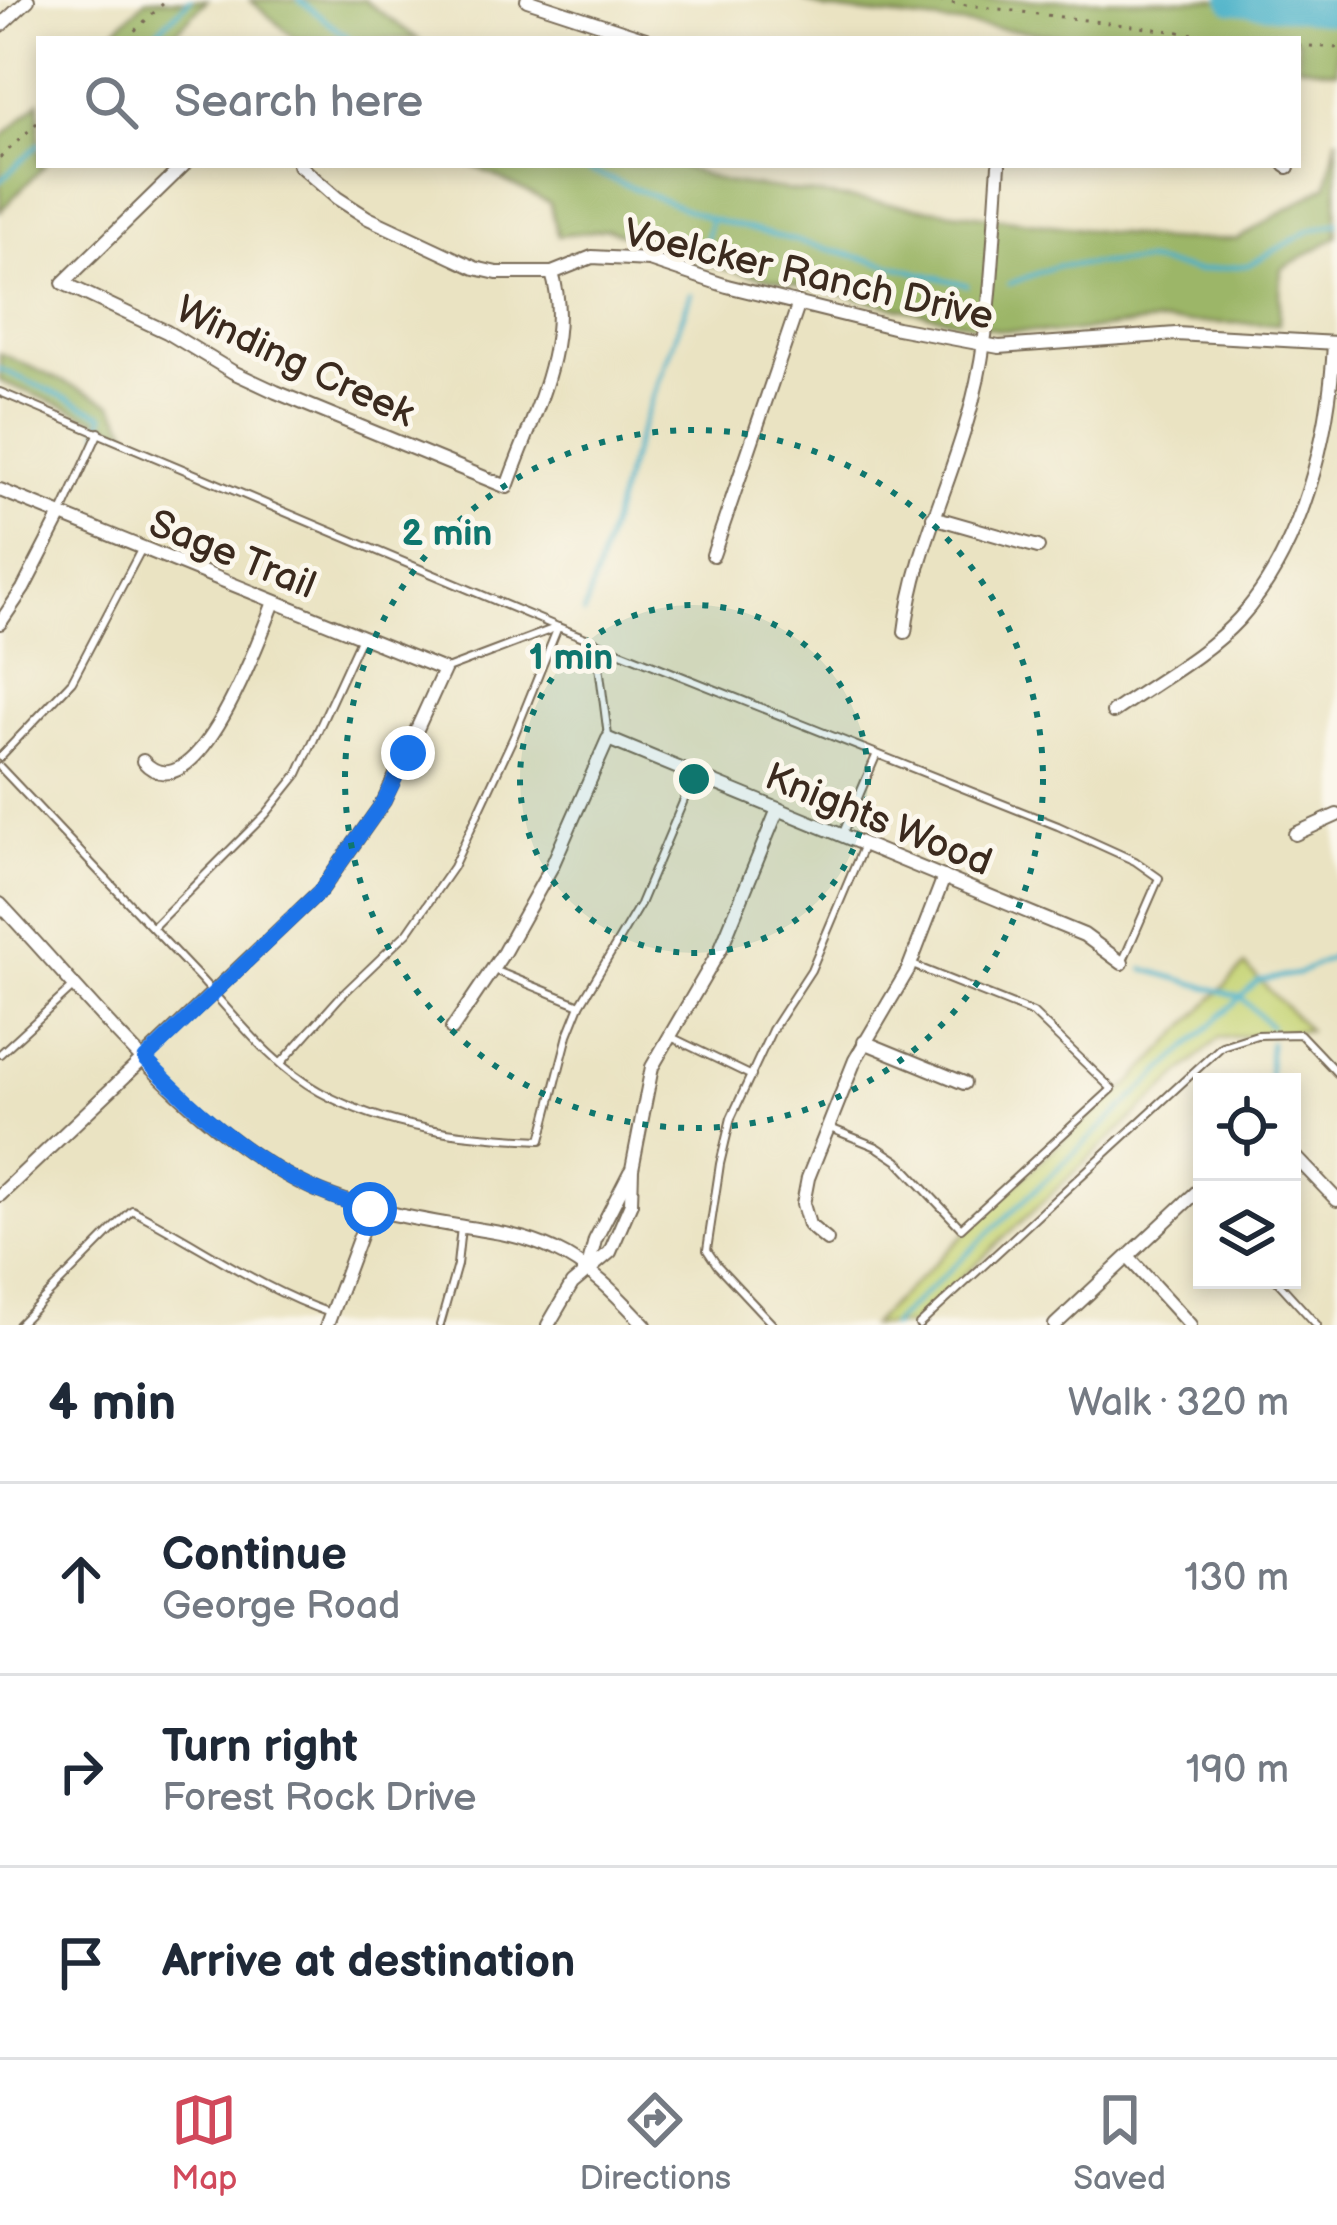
<!DOCTYPE html>
<meta charset="utf-8">
<style>
:root{--surface:#fff;--page:#f2f2f3;--text:#1f2937;--muted:#747a83;--line:#e0e1e3;--accent:#d1495b}
body{margin:0;font-family:"Balsamiq Sans",sans-serif;background:var(--page);color:var(--text)}
.controls{position:absolute;right:36px;bottom:36px;display:grid;overflow:hidden;border-radius:0px;box-shadow:0 6px 18px #0003}
.controls button{width:108px;height:108px;display:grid;place-items:center;padding:0;border:0;border-bottom:3px solid var(--line);background:var(--surface);color:var(--text);font:60px sans-serif}
.stop{position:absolute;width:36px;height:36px;margin:-27px;border:9px solid #1a73e8;border-radius:50%;background:#fff}
.stop.end{background:#1a73e8;border-color:#fff;box-shadow:0 3px 12px #0008}
.list{margin:0;padding:0;list-style:none}
h2{display:flex;justify-content:space-between;align-items:center;height:156px;margin:0;padding:0 48px;font-size:51px}
h2 small{font-size:39px;font-weight:400;color:var(--muted)}
.list li{display:grid;grid-template-columns:78px 1fr auto;gap:36px;align-items:center;box-sizing:border-box;height:192px;padding:0 48px;border-top:3px solid var(--line)}
.list b{display:block;font-size:45px;white-space:nowrap}
.list p{margin:0;font-size:39px;white-space:nowrap;color:var(--muted)}
.list em{font-size:39px;font-style:normal;color:var(--muted)}
.icon{flex:none;width:66px;height:66px;fill:none;stroke:currentColor;stroke-width:2;stroke-linecap:round;stroke-linejoin:round}
.map{position:relative;flex:none;width:1337px;height:1325px;overflow:hidden}
.search{position:absolute;background:var(--surface);box-shadow:0 6px 18px #0003;left:36px;right:36px;top:36px;height:132px;display:flex;align-items:center;gap:30px;box-sizing:border-box;padding:0 42px;border-radius:0px;color:var(--muted);font-size:45px}
.sheet{height:732px;background:var(--surface)}
nav{display:flex;justify-content:space-around;align-items:center;box-sizing:border-box;height:168px;border-top:3px solid var(--line);background:var(--surface);font-size:33px;color:var(--muted)}
nav a{display:grid;justify-items:center;gap:6px}
nav .on{color:var(--accent)}
.map>svg:first-child{display:block}
.green{fill:#c6d476;stroke:#807f4a;stroke-width:3}
.forest{fill:#9cb667;stroke:#6c7042;stroke-width:3}
.lines{fill:none;stroke-linecap:round;stroke-linejoin:round}
.stream{stroke:#49b1c8;stroke-width:4.5}
.river{stroke:#49b1c8;stroke-width:27}
.lane-casing{stroke:#786b57;stroke-width:10}
.street-casing{stroke:#786b57;stroke-width:16}
.path{stroke:#786b57;stroke-width:3;stroke-dasharray:3 9;stroke-linecap:butt}
.lane{stroke:#fff;stroke-width:6}
.street{stroke:#fff;stroke-width:12}
.route{stroke:#1a73e8;stroke-width:15}
.ring{fill:none;stroke:#0f766e;stroke-width:6;stroke-dasharray:6 12}
.labels{text-anchor:middle;stroke-width:10;stroke-linejoin:round;paint-order:stroke}
.street-label{font-size:39px;fill:#3b2a1e;stroke:#fbf7ec}
.centre{fill:#0f766e;stroke:#fbf7ec;stroke-width:6}
.ring-label{font-size:36px;text-anchor:middle;font-weight:bold;fill:#0f766e;stroke:#fbf7ec;stroke-width:10;stroke-linejoin:round;paint-order:stroke}
</style>
<div class="map">
<svg width="1337" height="1325" viewBox="0 0 1337 1325">
<rect width="100%" height="100%" fill="#fbf7ec"/>
<filter id="ink" filterUnits="userSpaceOnUse"><feTurbulence type="fractalNoise" baseFrequency=".00833" numOctaves="2"/><feDisplacementMap in="SourceGraphic" scale="24" xChannelSelector="R" yChannelSelector="G"/><feConvolveMatrix kernelMatrix="1 2 1 2 8 2 1 2 1" color-interpolation-filters="sRGB"/></filter>
<filter id="wash" filterUnits="userSpaceOnUse"><feTurbulence type="fractalNoise" baseFrequency=".004" numOctaves="4" result="noise"/><feDisplacementMap in="SourceGraphic" scale="48" xChannelSelector="R" yChannelSelector="G"/><feGaussianBlur stdDeviation="2.7" result="paint"/><feColorMatrix in="noise" values="0 0 0 0 0 0 0 0 0 0 0 0 0 0 0 0 0 1.4 0 .05"/><feComposite in="paint" operator="in"/></filter>
<g filter="url(#wash)">
<rect width="100%" height="100%" fill="#eae3c2"/>
<path class="green" d="M1245 965 1308 1030 1219 1038 910 1325H871L1056 1146 1129 1085Z"/>
<g class="forest">
<path d="M146 0H207L169 39H105Z"/>
<path d="M250 0H364L418 39H296Z"/>
<path d="M803 0H1337V71L1298 65V39H1093L824 9Z"/>
<path d="M39 102V165H45L0 211V139Z"/>
<path d="M1337 137V237L1281 269 1279 324 1157 322 1058 333 999 330 712 266 607 229 558 236 550 203 472 165H676L725 182 1165 240 1238 239 1327 185Z"/>
<path d="M0 353 112 404 130 433 0 381Z"/>
</g>
<g class="lines">
<g class="stream">
<path d="M299 0 350 39"/>
<path d="M149 39 190 0"/>
<path d="M575 165 711 219 967 285"/>
<path d="M0 181 39 144"/>
<path d="M701 263 710 222"/>
<path d="M1009 284 1056 266 1146 261 1197 271 1249 265 1309 231 1337 223"/>
<path d="M0 369 104 415 99 432"/>
<path d="M584 614 633 451 691 294"/>
<path d="M1144 969 1241 997 1270 1026"/>
<path d="M1269 1082 1270 1043"/>
<path d="M891 1325 1258 981 1297 974 1337 955"/>
</g>
<path class="river" d="M1233 0 1337 12"/>
</g>
</g>
<g filter="url(#ink)">
<g class="lines">
<g class="lane-casing">
<g id="lane">
<path d="M0 392 558 627 444 670"/>
<path d="M61 515 99 432"/>
<path d="M596 642 608 736"/>
<path d="M0 757 72 681 142 548"/>
<path d="M0 767C65 835 130 904 195 973 234 1014 269 1064 320 1092 388 1129 465 1137 541 1140L568 1035 580 1005 640 904 694 776"/>
<path d="M842 835 876 756"/>
<path d="M153 927 266 814 298 774 361 637"/>
<path d="M494 970 580 1005"/>
<path d="M669 1036 752 1076"/>
<path d="M0 1054 73 987"/>
<path d="M282 1062 340 997 408 932 453 867 514 736 558 627 1058 826 1135 861 1159 878 1122 963"/>
<path d="M830 1128 877 1147 898 1161 961 1228 1112 1089 1033 1013 910 964"/>
<path d="M1276 1280 1317 1325"/>
<path d="M18 1325 132 1210C199 1244 258 1288 330 1313"/>
<path d="M440 1325 457 1265 461 1227"/>
<path d="M773 1325 717 1265 707 1250 720 1164 731 1118 772 1030 811 970 863 847"/>
<path d="M919 1325 1222 1046 1257 1035 1300 1034 1337 1073"/>
</g>
</g>
<g class="street-casing">
<g id="street">
<path d="M527 0 646 39"/>
<path d="M0 26 28 0"/>
<path d="M184 165 63 283 167 332 233 372 276 392 507 487C530 420 574 344 552 273"/>
<path d="M299 165 337 198 368 218 475 268 497 273H552L592 257 649 260 727 286 897 328 999 347 1176 334 1337 343"/>
<path d="M1285 165 1288 167"/>
<path d="M0 490 444 670 384 801 322 889 0 1195"/>
<path d="M933 517 1038 547"/>
<path d="M713 555 799 303"/>
<path d="M0 623 23 589 61 515"/>
<path d="M905 632C915 548 952 483 972 403 992 326 993 244 999 165"/>
<path d="M1113 712C1154 683 1205 656 1239 619 1302 550 1330 434 1334 343"/>
<path d="M143 761C196 820 262 632 274 602"/>
<path d="M1295 834 1337 815"/>
<path d="M0 904C92 1001 192 1135 316 1190 361 1209 409 1218 457 1226 490 1231 524 1235 554 1250 591 1267 618 1296 645 1325"/>
<path d="M452 1029 504 952 552 866 608 739 1084 935 1122 963"/>
<path d="M864 1042 964 1083"/>
<path d="M1292 1153 1337 1200"/>
<path d="M827 1240 809 1225 803 1204 808 1178 855 1060 908 970 944 877"/>
<path d="M1128 1257 1190 1325"/>
<path d="M588 1268 595 1240 630 1172"/>
<path d="M327 1325 370 1209"/>
<path d="M548 1325 572 1284 610 1252 631 1203 632 1169 652 1067 721 948 778 809"/>
<path d="M1055 1325 1202 1187"/>
</g>
</g>
<g class="path">
<path d="M928 0 1234 39"/>
<path d="M126 39 167 0"/>
<path d="M1298 45 1337 48"/>
<path d="M0 158 39 121"/>
</g>
<use href="#lane" class="lane"/>
<use href="#street" class="street"/>
</g>
</g>
<g class="lines" filter="url(#ink)">
<path class="route" d="M370 1209C278 1185 210 1126 145 1059L322 889 384 801 408 753"/>
</g>
<circle cx="694" cy="779" r="174" fill="#0f766e" fill-opacity=".12"/>
<g class="ring">
<circle cx="694" cy="779" r="174"/>
<circle cx="694" cy="779" r="349"/>
</g>
<g class="labels">
<g class="street-label">
<text transform="translate(809 273) rotate(13)" y="14">Voelcker Ranch Drive</text>
<text transform="translate(296 360) rotate(25)" y="14">Winding Creek</text>
<text transform="translate(233 553) rotate(22)" y="14">Sage Trail</text>
<text transform="translate(879 818) rotate(22)" y="14">Knights Wood</text>
</g>
</g>
<circle cx="694" cy="779" r="18" class="centre"/>
<g class="ring-label">
<text x="447" y="545">2 min</text>
<text x="571" y="669">1 min</text>
</g>
</svg>
<div class="controls">
<button><svg class="icon" aria-label="locate" viewBox="0 0 24 24"><circle cx="12" cy="12" r="6"/><path d="M12 2v4M12 18v4M2 12h4M18 12h4"/></svg></button>
<button><svg class="icon" aria-label="layers" viewBox="0 0 24 24"><path d="M12 4l9 5-9 5-9-5zM3 14l9 5 9-5"/></svg></button>
</div>
<div class="stop" style="left:370px;top:1209px"></div>
<div class="stop end" style="left:408px;top:753px"></div>
<div class="search"><svg class="icon" aria-label="search" viewBox="0 0 24 24"><circle cx="10" cy="10" r="6"/><path d="M15 15l6 6"/></svg>Search here</div>
</div>
<section class="sheet">
<h2>4 min<small>Walk · 320 m</small></h2>
<ul class="list">
<li><svg class="icon" aria-label="ahead" viewBox="0 0 24 24"><path d="M12 20V5M6 11l6-6 6 6"/></svg><div><b>Continue</b><p>George Road</p></div><em>130 m</em></li>
<li><svg class="icon" aria-label="right" viewBox="0 0 24 24"><path d="M7 20v-9h11M14 6l5 5-5 5"/></svg><div><b>Turn right</b><p>Forest Rock Drive</p></div><em>190 m</em></li>
<li><svg class="icon" aria-label="arrive" viewBox="0 0 24 24"><path d="M6 21V4h12l-3 4 3 4H6"/></svg><div><b>Arrive at destination</b></div></li>
</ul>
</section>
<nav>
<a class="on"><svg class="icon" aria-label="map" viewBox="0 0 24 24"><path d="M3 6l6-2 6 2 6-2v14l-6 2-6-2-6 2zM9 4v14M15 6v14"/></svg>Map</a>
<a><svg class="icon" aria-label="directions" viewBox="0 0 24 24"><path d="M12 3l9 9-9 9-9-9zM9 14v-3h6M13 9l2 2-2 2"/></svg>Directions</a>
<a><svg class="icon" aria-label="saved" viewBox="0 0 24 24"><path d="M7 4h10v16l-5-4-5 4z"/></svg>Saved</a>
</nav>
